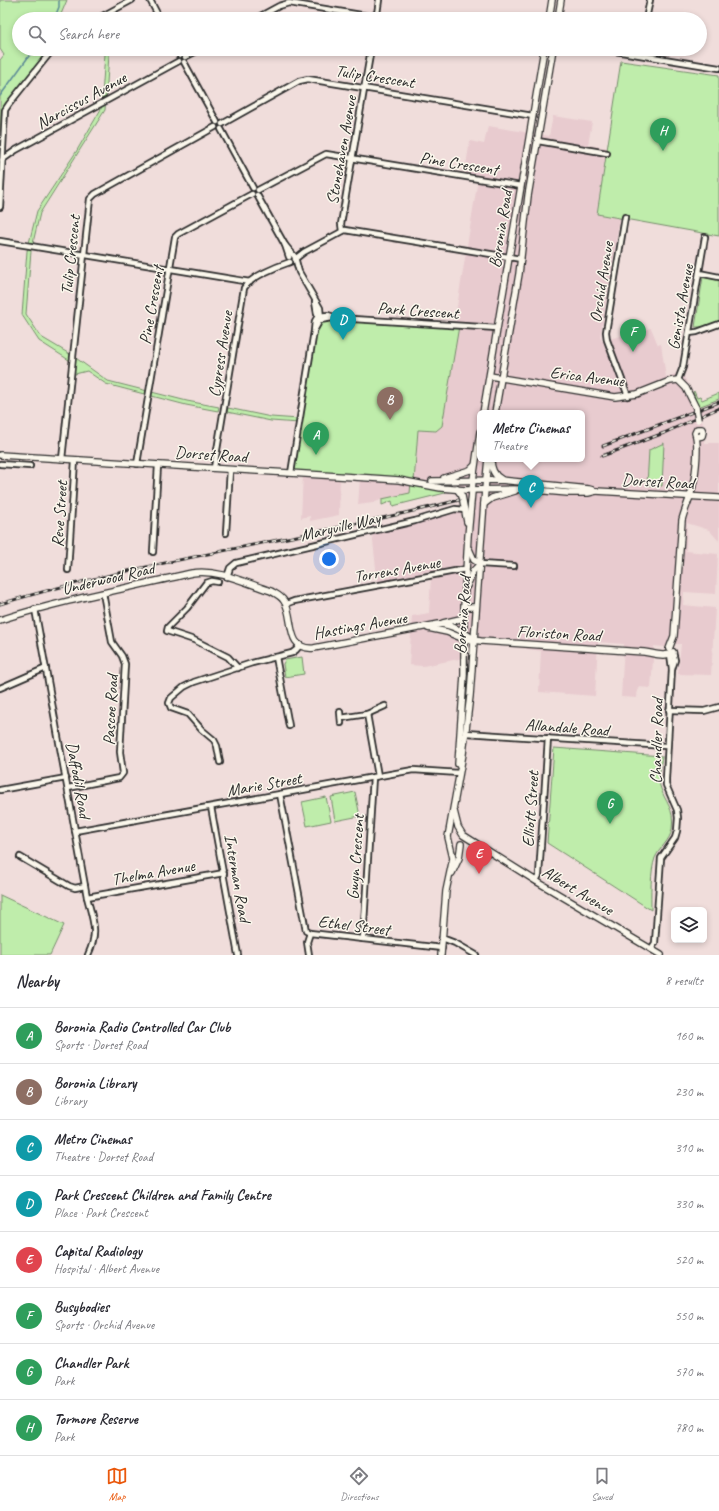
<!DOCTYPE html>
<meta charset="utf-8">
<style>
:root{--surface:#fff;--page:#f2f2f3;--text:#2b2b33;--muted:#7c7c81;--line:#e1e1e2;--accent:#ea580c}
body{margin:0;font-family:Caveat,sans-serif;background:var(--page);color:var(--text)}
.controls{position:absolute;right:12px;bottom:12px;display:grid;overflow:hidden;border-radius:6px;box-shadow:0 2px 6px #0003}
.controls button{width:36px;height:36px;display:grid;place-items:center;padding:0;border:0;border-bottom:1px solid var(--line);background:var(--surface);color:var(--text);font:20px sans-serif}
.you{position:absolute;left:329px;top:559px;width:14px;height:14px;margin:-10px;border:3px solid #fff;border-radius:50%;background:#1a73e8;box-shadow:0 0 0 6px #1a73e833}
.badge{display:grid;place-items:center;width:26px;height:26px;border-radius:50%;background:var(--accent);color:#fff;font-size:13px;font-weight:700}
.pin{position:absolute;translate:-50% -33px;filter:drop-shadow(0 1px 2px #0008)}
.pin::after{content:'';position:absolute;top:21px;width:14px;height:12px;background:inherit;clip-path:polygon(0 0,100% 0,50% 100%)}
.popup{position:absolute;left:477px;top:410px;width:108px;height:52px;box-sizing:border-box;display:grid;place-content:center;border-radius:6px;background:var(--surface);filter:drop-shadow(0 1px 3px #0005);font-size:13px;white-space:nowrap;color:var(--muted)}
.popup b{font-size:15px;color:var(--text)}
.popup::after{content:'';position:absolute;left:50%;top:100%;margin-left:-8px;border:8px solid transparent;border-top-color:var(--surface)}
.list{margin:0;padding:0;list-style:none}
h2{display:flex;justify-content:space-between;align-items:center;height:52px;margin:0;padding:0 16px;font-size:17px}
h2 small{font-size:13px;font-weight:400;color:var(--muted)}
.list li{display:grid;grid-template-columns:26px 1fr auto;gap:12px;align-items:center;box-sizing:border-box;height:56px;padding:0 16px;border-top:1px solid var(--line)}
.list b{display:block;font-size:15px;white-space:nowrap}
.list p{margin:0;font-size:13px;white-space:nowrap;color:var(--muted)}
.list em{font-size:13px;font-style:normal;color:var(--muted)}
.icon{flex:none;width:22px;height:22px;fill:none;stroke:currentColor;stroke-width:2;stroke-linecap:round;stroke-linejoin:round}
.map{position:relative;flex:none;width:719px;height:955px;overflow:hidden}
.search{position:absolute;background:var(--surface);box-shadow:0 2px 6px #0003;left:12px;right:12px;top:12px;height:44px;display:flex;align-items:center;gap:10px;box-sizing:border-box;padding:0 14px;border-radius:22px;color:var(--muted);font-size:15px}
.sheet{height:500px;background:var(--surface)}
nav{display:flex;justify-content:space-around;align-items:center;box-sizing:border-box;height:56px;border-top:1px solid var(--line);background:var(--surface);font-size:11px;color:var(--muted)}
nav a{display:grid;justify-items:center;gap:2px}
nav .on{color:var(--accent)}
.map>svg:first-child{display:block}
.built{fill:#e8cbcf;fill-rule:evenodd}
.green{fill:#bfedab;stroke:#758c6b}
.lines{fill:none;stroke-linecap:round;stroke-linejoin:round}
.stream{stroke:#5d8b97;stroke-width:1.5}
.minor-casing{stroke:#2b2b2b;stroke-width:8}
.major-casing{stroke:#2b2b2b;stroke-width:8}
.minor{stroke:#fbf7ec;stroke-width:4.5}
.major{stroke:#fbf7ec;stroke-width:5.5}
.rail-casing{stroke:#2b2b2b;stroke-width:3}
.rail{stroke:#fbf7ec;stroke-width:1.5;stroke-dasharray:4.5;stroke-linecap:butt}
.major-bridge-casing{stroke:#2b2b2b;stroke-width:8;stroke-linecap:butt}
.major-bridge{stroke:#fbf7ec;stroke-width:5.5}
.labels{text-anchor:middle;stroke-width:3;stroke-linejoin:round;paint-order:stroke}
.street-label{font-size:17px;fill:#2b2b2b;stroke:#fbf7ec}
</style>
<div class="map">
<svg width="719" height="955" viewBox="0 0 719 955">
<rect width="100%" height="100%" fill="#f0dddb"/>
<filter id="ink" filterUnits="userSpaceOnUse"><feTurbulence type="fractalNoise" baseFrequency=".025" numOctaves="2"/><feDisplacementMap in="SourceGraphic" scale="8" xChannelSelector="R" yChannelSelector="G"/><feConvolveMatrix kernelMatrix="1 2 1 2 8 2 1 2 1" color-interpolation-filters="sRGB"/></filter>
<g filter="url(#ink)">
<g class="built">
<path d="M553 116 592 122 588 145 608 148 597 214 620 218 600 336 602 341 651 328 658 345 661 344 666 377 675 374 677 376 684 377 693 393 698 407 719 399V410L701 418 705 431 704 443H719V541L709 530 687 523 686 551 718 554 716 594 684 592 683 605 715 608 711 675 678 674 681 644H669L665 647 654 646 651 688 638 687 637 698 621 697 624 644 598 642 595 696 539 692 541 651 475 640 464 639V658L423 666 409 665 412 616 429 613 431 576 378 586 372 532 462 508 460 492 414 483 418 430 436 431 454 325 478 179 464 177 470 141 484 144 488 126 549 136ZM480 413H582V459H480Z"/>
<path d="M303 474 340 476 339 515 310 521V516L301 518Z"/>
<path d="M360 478 411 482V493L383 499 373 503 358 505Z"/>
</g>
<g class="green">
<path d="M0 0H67L59 19H19V49H53L8 105 4 132H0V60L4 55 0 49Z"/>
<path d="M107 49H112L109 55 105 110 40 213 31 251 26 314 41 337 73 356 108 381 187 401 219 407 218 411 186 405 106 384 87 371 71 375 72 362 39 341 22 315 27 251 37 211 76 152 101 109 105 54Z"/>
<path d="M621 61 719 75V236L597 214Z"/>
<path d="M703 277 719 280V321L702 327H695Z"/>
<path d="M318 318 459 326 442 426 436 431 418 430 414 482 446 488 445 493 393 506 392 501 382 505V499L410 493 411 482 291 473 299 423 271 421 227 412 228 408 271 417 299 419Z"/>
<path d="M694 391 697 398 700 397 702 400 719 393V399L698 407 693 392Z"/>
<path d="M664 443 662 486 647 485 649 450Z"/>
<path d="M302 657 304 674 285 677 283 664 285 660Z"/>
<path d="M554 748 662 756C661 764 658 778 660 786 665 803 675 808 672 829 670 841 659 848 655 858 650 872 651 895 651 910L547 843Z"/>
<path d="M355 792 360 816 335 821 331 797Z"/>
<path d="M326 797 331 821 307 826 302 802Z"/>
<path d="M0 895 64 925 50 955H0Z"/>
</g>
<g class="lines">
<g class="stream">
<path d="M54 19 59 7V0"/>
<path d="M0 96 34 49"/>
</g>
<g class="minor-casing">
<g id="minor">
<path d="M150 0 160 19"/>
<path d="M377 14 379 0"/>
<path d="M373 18 374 15 377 14 380 16V19"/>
<path d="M380 18 387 19"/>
<path d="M97 19 132 0"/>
<path d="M255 19 279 6 289 3 373 17"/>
<path d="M646 19 650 0"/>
<path d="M177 49 180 56"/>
<path d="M603 49 719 68"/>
<path d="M185 57 201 49"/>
<path d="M184 62 217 122"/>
<path d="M222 124 299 81 308 79 533 116"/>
<path d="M221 129 253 188"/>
<path d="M538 141 607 153"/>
<path d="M2 160 16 150 179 61"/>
<path d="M258 190 326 154 521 186"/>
<path d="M257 195 285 245 289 257"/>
<path d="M0 207 5 110 9 104 53 49"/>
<path d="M625 217 606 332 607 340 628 396"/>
<path d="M342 231 341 224 371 49"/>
<path d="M0 241 250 282"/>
<path d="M285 245 295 257 299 272 320 308 321 319"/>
<path d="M295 259 304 252 345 230 521 259"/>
<path d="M699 273 719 277"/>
<path d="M315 302 317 314 319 317"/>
<path d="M315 329 320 320 333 318"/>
<path d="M689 333 697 332 719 324"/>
<path d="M678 380 683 367 705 237"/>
<path d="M62 459 90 199 95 194 215 127"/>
<path d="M0 464 30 466"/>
<path d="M137 464 175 237 178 234 252 194"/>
<path d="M214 468 244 288C250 277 278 266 290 262"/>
<path d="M291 473 314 331 315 321 318 316 328 315 337 318 497 328"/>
<path d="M226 533 230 470"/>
<path d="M153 552 158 465"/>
<path d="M480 564 514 566"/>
<path d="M68 570 75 460"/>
<path d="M227 577 230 568 236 563 415 521 455 509 465 510"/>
<path d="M218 582 212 581 206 583 187 608 168 627 167 631 194 640 228 657 238 668"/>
<path d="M286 604 294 601 466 569"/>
<path d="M35 609 87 897C93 921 99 932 88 955"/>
<path d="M276 657 289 726"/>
<path d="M672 669 675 660 673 652"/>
<path d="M0 688 46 668"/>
<path d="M669 710 704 711 719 707"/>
<path d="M340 712 341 723"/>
<path d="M367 714 385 706"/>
<path d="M341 718 367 714 378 776"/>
<path d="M466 733 666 746"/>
<path d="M220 762 217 746 214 740 202 730 188 714 171 708 169 703 171 698 184 687 194 682 252 663 292 653 296 650 300 645"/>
<path d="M68 788 119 778 123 773 120 752 125 664 122 656 112 642 103 593"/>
<path d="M0 790 66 778"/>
<path d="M280 794 306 931 310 933 442 948"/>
<path d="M211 807 238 955"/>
<path d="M75 831 413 770 459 773"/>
<path d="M20 857 69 886 75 888 85 886"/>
<path d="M536 881 539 875 548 738"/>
<path d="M87 897 224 873"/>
<path d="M442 938 455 943 476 955"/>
<path d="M363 939 373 777"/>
<path d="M651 949 655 943 661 858 675 838 677 831 678 818 677 810 666 785V779L672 669 670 654"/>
<path d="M309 955 307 942 310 933"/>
</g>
</g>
<g class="major-casing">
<g id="major">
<path d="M549 19 552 0"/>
<path d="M558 19 561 0"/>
<path d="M490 376 615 397 637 394 670 381 678 380 686 388 696 408"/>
<path d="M483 413 544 49"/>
<path d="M495 413 519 274 528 196 553 49"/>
<path d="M0 455 370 478 399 480 441 488 465 490 523 489 568 493H588L596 491"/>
<path d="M491 459C491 468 493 475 501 479"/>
<path d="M444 478 470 470 474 466"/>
<path d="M432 481 501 480 589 489 596 491 719 498"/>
<path d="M457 489 462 496 467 522"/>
<path d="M484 504 492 498 515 491"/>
<path d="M469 549 474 560 480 564"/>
<path d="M467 586 473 571 480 564"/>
<path d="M464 607H476"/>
<path d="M0 620C63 600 128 588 192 573 219 569 246 583 271 591 276 594 281 596 284 601 295 616 284 651 314 648L439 624C453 625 464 632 475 640"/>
<path d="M443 623 460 619 464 617"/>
<path d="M428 628 447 632 464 639 481 641 644 652C653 653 665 658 673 652"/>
<path d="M669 649 674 636 682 520C685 508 691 497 693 485 696 472 699 444 695 433L697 429H702L703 432 702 436 697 437"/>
<path d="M458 764 464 675V607L468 536 473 480 480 432"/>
<path d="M454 811 458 827 463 835 536 881 661 955"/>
<path d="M452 873 459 858 461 844"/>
<path d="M441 955 446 891 453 858 448 837 463 754 470 696 485 489 488 459"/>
</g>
</g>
<use href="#minor" class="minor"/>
<use href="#major" class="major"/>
<g class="rail-casing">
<g id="rail">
<path d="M603 446 719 402"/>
<path d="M602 456 664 433 719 408"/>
<path d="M0 604C150 559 307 539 459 500"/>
</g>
</g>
<use href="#rail" class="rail"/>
<g class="major-bridge-casing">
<path id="major-bridge" d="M696 408 698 420"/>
</g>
<use href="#major-bridge" class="major-bridge"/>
</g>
</g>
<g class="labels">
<g class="street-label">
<text transform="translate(375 76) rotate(9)" y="6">Tulip Crescent</text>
<text transform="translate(81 100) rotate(-29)" y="6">Narcissus Avenue</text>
<text transform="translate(341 150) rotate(-80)" y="6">Stonehaven Avenue</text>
<text transform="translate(459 163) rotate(9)" y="6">Pine Crescent</text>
<text transform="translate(500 229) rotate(-81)" y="6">Boronia Road</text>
<text transform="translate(70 255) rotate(-84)" y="6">Tulip Crescent</text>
<text transform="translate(601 282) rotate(-81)" y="6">Orchid Avenue</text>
<text transform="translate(151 305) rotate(-80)" y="6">Pine Crescent</text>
<text transform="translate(680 307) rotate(-80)" y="6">Genista Avenue</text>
<text transform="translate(418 310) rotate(4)" y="6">Park Crescent</text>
<text transform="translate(220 354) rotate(-81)" y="6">Cypress Avenue</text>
<text transform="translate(587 376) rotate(7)" y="6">Erica Avenue</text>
<text transform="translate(211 454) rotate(4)" y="6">Dorset Road</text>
<text transform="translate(658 481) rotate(3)" y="6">Dorset Road</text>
<text transform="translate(59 514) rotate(-86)" y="6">Reve Street</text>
<text transform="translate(340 526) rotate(-13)" y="6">Maryville Way</text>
<text transform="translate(397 569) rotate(-10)" y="6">Torrens Avenue</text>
<text transform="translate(108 578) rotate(-13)" y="6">Underwood Road</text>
<text transform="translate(462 615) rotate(-86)" y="6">Boronia Road</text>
<text transform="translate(360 625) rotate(-10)" y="6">Hastings Avenue</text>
<text transform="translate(559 633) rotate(3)" y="6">Floriston Road</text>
<text transform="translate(110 710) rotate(-87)" y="6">Pascoe Road</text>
<text transform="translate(567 727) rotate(4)" y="6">Allandale Road</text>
<text transform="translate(656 741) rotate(-89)" y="6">Chandler Road</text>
<text transform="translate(79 780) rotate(80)" y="6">Daffodil Road</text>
<text transform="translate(264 784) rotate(-10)" y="6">Marie Street</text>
<text transform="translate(530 809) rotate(-86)" y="6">Elliott Street</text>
<text transform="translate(355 857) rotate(-86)" y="6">Gwyn Crescent</text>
<text transform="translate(153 872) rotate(-10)" y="6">Thelma Avenue</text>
<text transform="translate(238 878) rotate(80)" y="6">Interman Road</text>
<text transform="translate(578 890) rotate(31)" y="6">Albert Avenue</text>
<text transform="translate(354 925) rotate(7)" y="6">Ethel Street</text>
</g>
</g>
</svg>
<div class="controls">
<button><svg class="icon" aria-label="layers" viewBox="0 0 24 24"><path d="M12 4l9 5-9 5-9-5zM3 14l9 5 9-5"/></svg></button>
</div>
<div class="you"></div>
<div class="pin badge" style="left:316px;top:455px;background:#2e9e5b">A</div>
<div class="pin badge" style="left:390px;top:420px;background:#8d6e63">B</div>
<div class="pin badge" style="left:531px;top:508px;background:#0f9aa8">C</div>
<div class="popup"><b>Metro Cinemas</b>Theatre</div>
<div class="pin badge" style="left:343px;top:340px;background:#0f9aa8">D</div>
<div class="pin badge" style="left:479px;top:874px;background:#e0444e">E</div>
<div class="pin badge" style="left:633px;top:352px;background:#2e9e5b">F</div>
<div class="pin badge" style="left:610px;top:824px;background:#2e9e5b">G</div>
<div class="pin badge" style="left:663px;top:151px;background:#2e9e5b">H</div>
<div class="search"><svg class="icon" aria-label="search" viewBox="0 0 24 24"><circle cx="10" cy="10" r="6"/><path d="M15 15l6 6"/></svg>Search here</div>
</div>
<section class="sheet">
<h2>Nearby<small>8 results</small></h2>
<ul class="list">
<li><span class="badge" style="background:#2e9e5b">A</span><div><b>Boronia Radio Controlled Car Club</b><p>Sports · Dorset Road</p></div><em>160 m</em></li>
<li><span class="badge" style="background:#8d6e63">B</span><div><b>Boronia Library</b><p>Library</p></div><em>230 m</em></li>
<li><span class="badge" style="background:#0f9aa8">C</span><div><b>Metro Cinemas</b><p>Theatre · Dorset Road</p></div><em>310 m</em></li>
<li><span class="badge" style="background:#0f9aa8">D</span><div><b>Park Crescent Children and Family Centre</b><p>Place · Park Crescent</p></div><em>330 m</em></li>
<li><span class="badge" style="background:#e0444e">E</span><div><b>Capital Radiology</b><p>Hospital · Albert Avenue</p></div><em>520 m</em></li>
<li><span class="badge" style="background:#2e9e5b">F</span><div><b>Busybodies</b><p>Sports · Orchid Avenue</p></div><em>550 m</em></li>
<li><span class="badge" style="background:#2e9e5b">G</span><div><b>Chandler Park</b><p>Park</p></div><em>570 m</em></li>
<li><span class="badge" style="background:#2e9e5b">H</span><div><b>Tormore Reserve</b><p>Park</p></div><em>780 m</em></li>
</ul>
</section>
<nav>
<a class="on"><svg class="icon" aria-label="map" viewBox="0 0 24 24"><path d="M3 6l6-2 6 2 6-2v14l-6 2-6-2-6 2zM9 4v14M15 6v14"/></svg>Map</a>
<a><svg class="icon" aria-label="directions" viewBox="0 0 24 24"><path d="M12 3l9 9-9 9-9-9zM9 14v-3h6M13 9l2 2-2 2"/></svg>Directions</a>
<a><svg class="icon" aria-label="saved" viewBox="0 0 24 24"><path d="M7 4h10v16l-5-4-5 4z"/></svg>Saved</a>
</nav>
